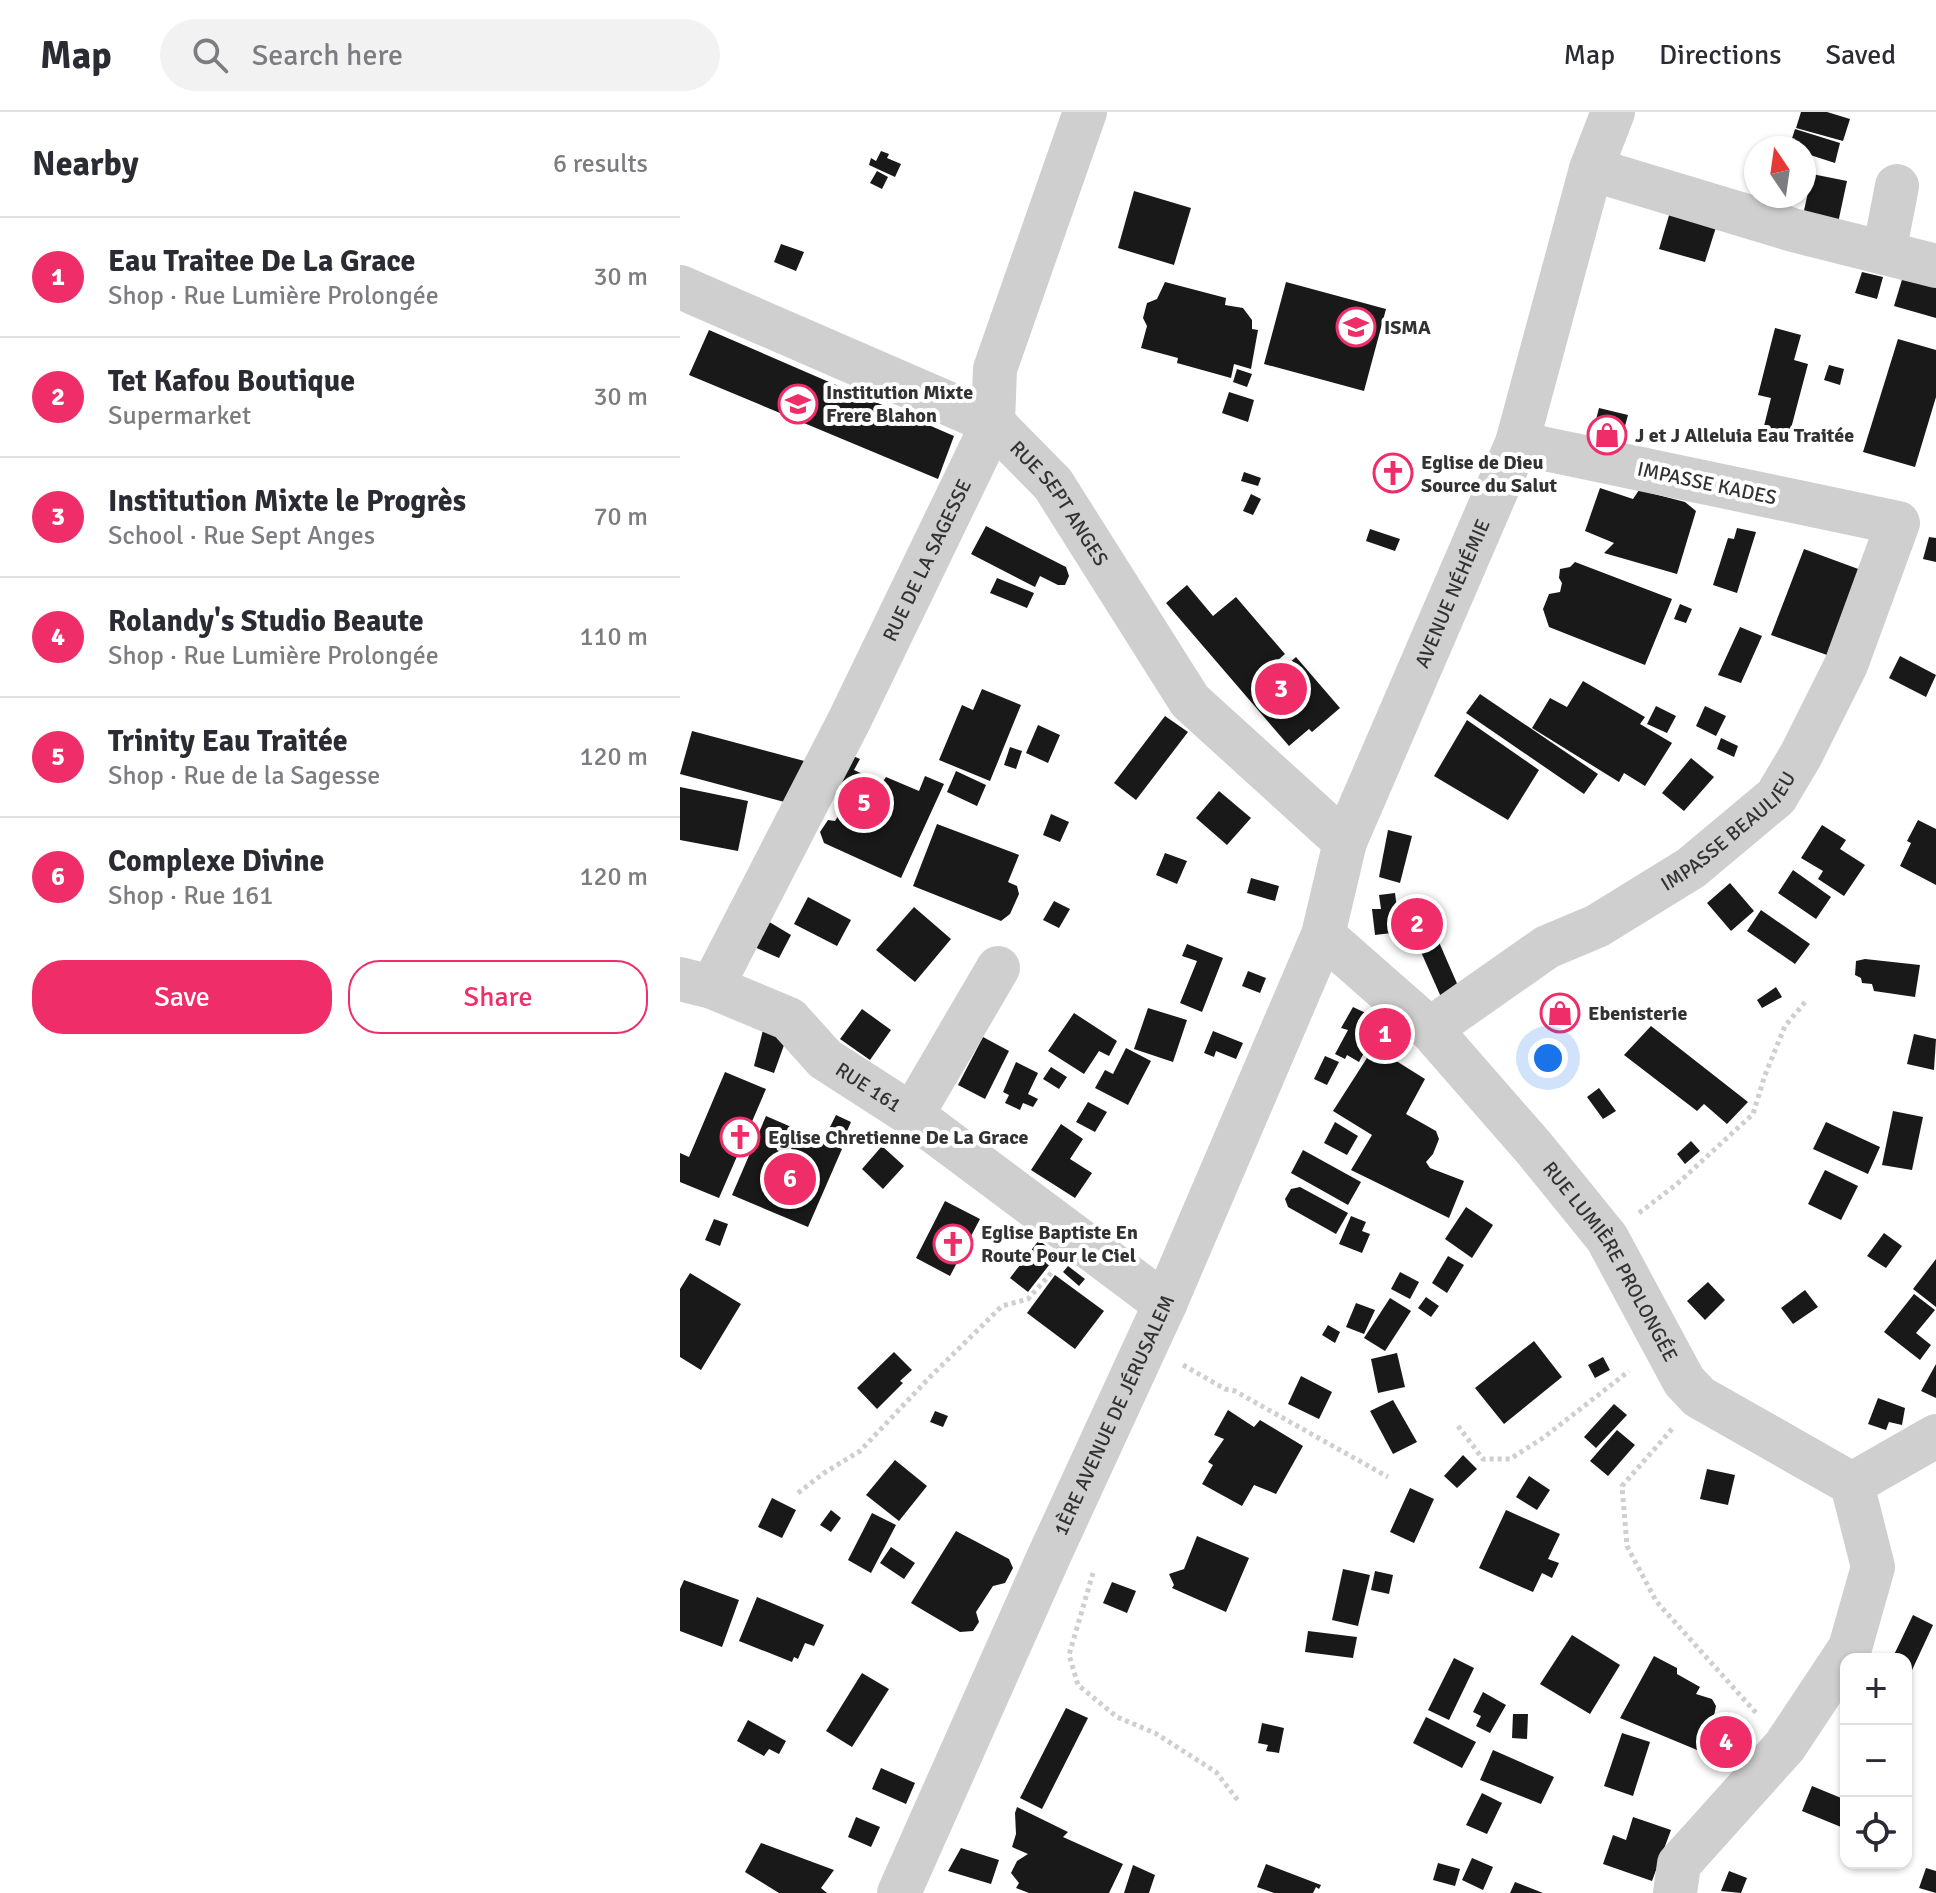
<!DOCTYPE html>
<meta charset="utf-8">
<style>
:root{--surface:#fff;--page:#f2f2f3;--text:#2b2b33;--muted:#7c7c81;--line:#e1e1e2;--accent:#ef2e69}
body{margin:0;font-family:Signika,sans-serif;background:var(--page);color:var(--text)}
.controls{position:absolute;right:24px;bottom:24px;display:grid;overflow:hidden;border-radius:16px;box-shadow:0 2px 6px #0004}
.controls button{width:72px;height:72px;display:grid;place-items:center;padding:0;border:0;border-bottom:2px solid var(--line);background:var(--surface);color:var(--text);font:40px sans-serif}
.compass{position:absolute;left:1064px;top:24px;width:72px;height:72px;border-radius:50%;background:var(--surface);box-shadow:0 2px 6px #0004;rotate:347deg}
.you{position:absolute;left:868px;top:946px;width:28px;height:28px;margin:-20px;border:6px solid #fff;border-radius:50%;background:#1a73e8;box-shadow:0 0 0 12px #1a73e833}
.badge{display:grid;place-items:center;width:52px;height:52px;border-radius:50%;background:var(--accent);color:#fff;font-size:26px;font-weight:700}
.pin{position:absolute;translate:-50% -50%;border:4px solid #fff;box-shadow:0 2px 8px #0006}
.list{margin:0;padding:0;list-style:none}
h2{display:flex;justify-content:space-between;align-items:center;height:104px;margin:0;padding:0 32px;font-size:34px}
h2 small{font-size:26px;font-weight:400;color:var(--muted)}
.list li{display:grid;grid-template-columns:52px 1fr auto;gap:24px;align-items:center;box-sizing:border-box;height:120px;padding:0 32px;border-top:2px solid var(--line)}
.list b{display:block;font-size:30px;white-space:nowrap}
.list p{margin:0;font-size:26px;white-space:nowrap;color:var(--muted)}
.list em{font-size:26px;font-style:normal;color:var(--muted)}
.actions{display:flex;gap:16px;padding:24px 32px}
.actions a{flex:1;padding:18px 0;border:2px solid var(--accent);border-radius:32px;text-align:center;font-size:28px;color:var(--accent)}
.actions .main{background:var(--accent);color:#fff}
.icon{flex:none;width:44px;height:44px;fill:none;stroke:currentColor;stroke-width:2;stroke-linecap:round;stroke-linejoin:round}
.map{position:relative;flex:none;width:1256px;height:1781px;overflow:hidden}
header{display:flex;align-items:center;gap:48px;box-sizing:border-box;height:112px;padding:0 40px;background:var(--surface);border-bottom:2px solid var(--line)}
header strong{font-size:38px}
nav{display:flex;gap:44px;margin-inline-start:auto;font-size:28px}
.search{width:560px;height:72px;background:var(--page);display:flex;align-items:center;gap:20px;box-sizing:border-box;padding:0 28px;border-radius:44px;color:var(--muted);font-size:30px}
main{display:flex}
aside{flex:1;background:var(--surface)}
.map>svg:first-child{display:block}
.building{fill:#191919}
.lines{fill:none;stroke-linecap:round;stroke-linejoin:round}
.path{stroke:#cfcfcf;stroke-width:5;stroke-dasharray:4 4;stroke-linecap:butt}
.minor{stroke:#cfcfcf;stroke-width:44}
.labels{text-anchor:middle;stroke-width:8;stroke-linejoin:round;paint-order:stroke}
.poi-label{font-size:20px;font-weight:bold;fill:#323232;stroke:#fff;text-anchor:start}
.street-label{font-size:20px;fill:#323232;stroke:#fff}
</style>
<header>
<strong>Map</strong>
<div class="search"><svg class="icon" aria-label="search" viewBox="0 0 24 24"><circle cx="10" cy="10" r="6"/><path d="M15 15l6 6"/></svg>Search here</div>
<nav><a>Map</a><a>Directions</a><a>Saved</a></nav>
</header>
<main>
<aside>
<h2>Nearby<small>6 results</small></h2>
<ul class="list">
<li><span class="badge">1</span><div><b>Eau Traitee De La Grace</b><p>Shop · Rue Lumière Prolongée</p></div><em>30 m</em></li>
<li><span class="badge">2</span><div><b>Tet Kafou Boutique</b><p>Supermarket</p></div><em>30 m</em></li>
<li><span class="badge">3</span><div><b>Institution Mixte le Progrès</b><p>School · Rue Sept Anges</p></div><em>70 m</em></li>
<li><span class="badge">4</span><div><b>Rolandy's Studio Beaute</b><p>Shop · Rue Lumière Prolongée</p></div><em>110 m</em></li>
<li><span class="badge">5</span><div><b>Trinity Eau Traitée</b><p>Shop · Rue de la Sagesse</p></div><em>120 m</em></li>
<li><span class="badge">6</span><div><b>Complexe Divine</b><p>Shop · Rue 161</p></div><em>120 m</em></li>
</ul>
<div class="actions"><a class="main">Save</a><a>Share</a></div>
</aside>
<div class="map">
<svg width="1256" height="1781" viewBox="0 0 1256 1781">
<rect width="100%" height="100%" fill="#fff"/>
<g class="building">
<path d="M1121 0H1147L1170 7 1163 29 1116 16Z"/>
<path d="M1115 17 1160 31 1155 51 1124 41V36H1109Z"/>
<path d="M201 39 209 42 207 46 221 52 215 65 189 53 191 46 196 49Z"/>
<path d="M197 59 208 65 202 77 190 71Z"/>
<path d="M1132 62 1167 69 1158 111 1123 103Z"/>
<path d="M454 79 511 96 494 153 438 136Z"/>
<path d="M990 100 1037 112 1025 150 979 137Z"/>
<path d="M101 132 124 140 116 159 94 150Z"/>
<path d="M1182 160 1203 165 1197 187 1175 181Z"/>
<path d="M1224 161 1256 170V206L1214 194Z"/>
<path d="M485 170 546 186 545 193 563 196 572 208V217L578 218 571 257 554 252 551 266 497 251 498 246 461 236 467 214 463 206 467 191 477 187Z"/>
<path d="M606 170 706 197 684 279 584 252Z"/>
<path d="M1095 216 1121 223 1114 248 1128 252 1109 324 1083 318 1091 286 1078 283Z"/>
<path d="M29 218 274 324 258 367 9 263Z"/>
<path d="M1218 227 1256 238V285L1235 355 1183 340Z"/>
<path d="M1149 253 1164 257 1160 273 1144 268Z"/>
<path d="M557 257 572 262 567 275 553 270Z"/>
<path d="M549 280 574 288 568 310 542 301Z"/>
<path d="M919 296 948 303 942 325 933 323 930 333 911 327Z"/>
<path d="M564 360 581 366 578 374 561 369Z"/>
<path d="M920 376 953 387 959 378 1005 390 1016 399 997 462 924 441 934 431 905 419Z"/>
<path d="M571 382 581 387 573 403 563 399Z"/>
<path d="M306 414 386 455 389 464 385 473H378L360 464 355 475 291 442Z"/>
<path d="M1057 416 1076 420 1057 481 1033 473 1048 426 1054 427Z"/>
<path d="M690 417 720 427 715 439 686 429Z"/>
<path d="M1249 425 1256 426V450L1243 447Z"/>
<path d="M1124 437 1181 458 1147 543 1091 523Z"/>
<path d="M895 450 992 487 965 553 869 515 863 497 869 482 880 480 882 471 879 466 880 457 890 455Z"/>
<path d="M317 466 354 481 347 496 310 481Z"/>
<path d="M507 473 533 504 556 485 605 542 582 562 607 592 616 584 598 561 616 545 660 596 632 620 629 617 609 634 486 491Z"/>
<path d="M1000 492 1012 497 1006 511 994 507Z"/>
<path d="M1060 515 1082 524 1061 571 1038 563Z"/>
<path d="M1220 544 1256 563 1246 585 1209 566Z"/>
<path d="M903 569 965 605 960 612 992 631 965 674 944 661 939 670 852 616 870 586 887 595Z"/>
<path d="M302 577 341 593 310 669 259 648 282 593 293 598Z"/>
<path d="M800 582 918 662 904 682 786 601Z"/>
<path d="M976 594 996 604 987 621 967 612Z"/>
<path d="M1025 594 1046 604 1036 624 1016 614Z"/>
<path d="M485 604 508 620 456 688 434 671Z"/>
<path d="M787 608 859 658 828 708 754 664Z"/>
<path d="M358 613 380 623 368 651 346 641Z"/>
<path d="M12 619 128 650 108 691 0 662Z"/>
<path d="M1041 626 1058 634 1054 645 1037 637Z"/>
<path d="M330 635 342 639 336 657 324 653Z"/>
<path d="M164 640 180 647 174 658 202 671 206 665 239 679 245 664 264 672 221 766 144 731 140 720 148 708 155 709 170 686 147 676Z"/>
<path d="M1011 646 1034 665 1004 699 982 681Z"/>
<path d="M276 659 306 673 297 694 267 680Z"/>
<path d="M0 675 68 689 58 739 0 728Z"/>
<path d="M539 679 571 706 547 733 516 706Z"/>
<path d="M371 702 389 710 380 730 363 723Z"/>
<path d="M1238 708 1256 717V773L1220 754 1231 731 1227 729Z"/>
<path d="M257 712 339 743 328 770 337 774 339 782 330 802 321 809 233 774Z"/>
<path d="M1142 713 1166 728 1160 737 1185 753 1164 784 1138 767 1143 759 1121 746Z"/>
<path d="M708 718 732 724 720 771 699 765Z"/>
<path d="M485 741 507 749 497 772 476 763Z"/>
<path d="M1113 758 1151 785 1136 807 1098 781Z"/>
<path d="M571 766 599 774 595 789 567 781Z"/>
<path d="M1050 771 1074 799 1051 819 1027 791Z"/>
<path d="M715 781 720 820 695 823 692 797H701L699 783Z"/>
<path d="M128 785 171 808 157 834 114 812Z"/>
<path d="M374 789 390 797 379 816 363 808Z"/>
<path d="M234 795 271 827 235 870 196 838Z"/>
<path d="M1081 798 1130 832 1115 852 1067 819Z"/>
<path d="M748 805 779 876 761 885 729 813Z"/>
<path d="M86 808 111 823 99 846 72 834Z"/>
<path d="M507 832 543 846 522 900 500 891 517 849 502 844Z"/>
<path d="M1185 847 1240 853 1235 885 1194 879 1192 872 1182 871 1181 866 1175 863 1176 849Z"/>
<path d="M568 859 586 866 580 881 562 874Z"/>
<path d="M1096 875 1102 885 1082 896 1077 888Z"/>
<path d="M673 895 690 903 711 920 699 930 693 924 679 950 667 943 665 947 655 942 668 918 661 916Z"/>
<path d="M468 896 507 908 493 950 454 937Z"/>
<path d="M182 897 211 918 190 948 160 927Z"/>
<path d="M394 901 437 929 429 944 419 939 404 962 368 939Z"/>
<path d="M84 914 108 922 94 961 74 954Z"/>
<path d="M971 914 1068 990 1047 1012 1024 992 1017 999 944 943Z"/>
<path d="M533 919 563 931 556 947 536 939 534 945 524 941Z"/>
<path d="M1234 922 1256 927 1254 958 1227 952Z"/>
<path d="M303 925 329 939 305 987 278 973Z"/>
<path d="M694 935 745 967 726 1002 756 1019 759 1027 753 1042 746 1050 750 1056 784 1069 769 1106 671 1058 692 1023 653 999Z"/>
<path d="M446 936 471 949 448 993 415 976 425 958 433 962Z"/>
<path d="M645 944 659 950 647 973 634 967Z"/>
<path d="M336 950 358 961 348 982 358 987 353 995 343 991 340 998 325 991 329 983 323 980Z"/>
<path d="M371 955 387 965 379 977 363 967Z"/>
<path d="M45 960 86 977 39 1086 0 1070V1041L9 1045Z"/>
<path d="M919 976 936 999 923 1007 907 985Z"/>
<path d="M408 990 427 1000 415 1020 396 1010Z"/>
<path d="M1213 999 1243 1005 1232 1058 1202 1053Z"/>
<path d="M156 1003 171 1010 164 1026 148 1019Z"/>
<path d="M86 1004 162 1037 128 1115 52 1083Z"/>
<path d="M655 1010 678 1024 667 1043 644 1031Z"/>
<path d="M1146 1010 1200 1035 1188 1062 1133 1037Z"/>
<path d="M381 1012 403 1027 390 1047 412 1061 395 1086 351 1058Z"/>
<path d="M1011 1029 1020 1039 1005 1052 997 1042Z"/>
<path d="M202 1034 224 1054 203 1077 182 1057Z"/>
<path d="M623 1038 681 1070 668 1093 611 1061Z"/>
<path d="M1145 1058 1178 1074 1161 1108 1128 1092Z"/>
<path d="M620 1075 668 1101 656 1122 608 1095 605 1087 611 1077Z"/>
<path d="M265 1089 300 1107 270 1164 236 1146Z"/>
<path d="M786 1095 813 1113 792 1146 765 1127Z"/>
<path d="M671 1104 686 1110 682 1119 690 1122 682 1141 659 1132Z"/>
<path d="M34 1107 48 1112 40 1134 25 1128Z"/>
<path d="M1204 1121 1222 1134 1206 1156 1187 1144Z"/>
<path d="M359 1128 377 1143 348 1180 330 1166Z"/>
<path d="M768 1144 784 1153 767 1181 752 1171Z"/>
<path d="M1256 1147V1195L1233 1177Z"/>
<path d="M388 1154 405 1167 399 1174 383 1160Z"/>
<path d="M720 1160 739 1170 730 1187 711 1177Z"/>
<path d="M10 1161 61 1192 21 1258 0 1245V1177Z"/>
<path d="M375 1163 424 1199 395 1237 347 1201Z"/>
<path d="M1028 1170 1045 1188 1025 1208 1007 1189Z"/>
<path d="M1125 1178 1138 1195 1113 1212 1101 1196Z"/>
<path d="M1234 1182 1255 1198 1236 1221 1251 1233 1240 1248 1204 1220Z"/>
<path d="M746 1185 759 1194 751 1205 738 1196Z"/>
<path d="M710 1186 731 1199 705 1239 684 1226Z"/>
<path d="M676 1191 695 1198 684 1222 666 1215Z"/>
<path d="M648 1213 660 1220 655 1231 642 1223Z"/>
<path d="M854 1229 882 1265 824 1312 795 1276Z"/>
<path d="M214 1240 232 1258 220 1269 223 1271 197 1297 177 1276Z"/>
<path d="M717 1241 725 1275 698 1281 691 1247Z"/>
<path d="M923 1245 930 1258 915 1266 908 1253Z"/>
<path d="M1256 1252V1286L1241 1279Z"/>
<path d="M621 1264 652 1280 639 1307 608 1292Z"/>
<path d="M1198 1286 1225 1296 1222 1313 1209 1310 1206 1318 1188 1312Z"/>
<path d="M713 1288 737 1330 713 1342 690 1299Z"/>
<path d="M934 1292 947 1303 916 1336 904 1325Z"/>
<path d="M548 1298 574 1315 580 1308 623 1334 596 1382 574 1373 562 1394 522 1372 533 1353 528 1350 544 1327 534 1323Z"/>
<path d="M255 1299 268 1304 263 1315 250 1310Z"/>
<path d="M937 1318 955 1333 928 1364 910 1349Z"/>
<path d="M783 1343 797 1357 777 1376 764 1364Z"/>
<path d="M215 1348 247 1374 219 1409 186 1383Z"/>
<path d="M1027 1357 1055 1363 1048 1393 1020 1387Z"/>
<path d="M849 1364 870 1378 857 1398 836 1385Z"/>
<path d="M730 1376 754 1387 734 1431 710 1420Z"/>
<path d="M92 1386 116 1398 102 1426 78 1415Z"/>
<path d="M151 1398 161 1406 151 1420 140 1413Z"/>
<path d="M826 1398 880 1422 868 1447 879 1451 872 1466 862 1461 853 1480 799 1456Z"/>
<path d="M192 1401 216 1413 191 1461 168 1448Z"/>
<path d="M276 1419 329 1447 333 1456 325 1471 313 1474 296 1500 299 1510 293 1519 280 1520 231 1491Z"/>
<path d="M517 1424 569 1446 546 1500 492 1476 494 1473 489 1462 504 1457Z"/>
<path d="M211 1435 235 1451 224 1467 200 1451Z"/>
<path d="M663 1457 690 1463 678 1514 652 1508Z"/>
<path d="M695 1459 713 1463 709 1482 691 1478Z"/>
<path d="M4 1468 59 1488 42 1535 0 1519V1477Z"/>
<path d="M432 1470 456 1479 447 1501 423 1491Z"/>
<path d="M77 1485 144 1513 134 1534 125 1531 118 1547 114 1545 112 1550 59 1529Z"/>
<path d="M1233 1503 1253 1513 1226 1571V1547H1212Z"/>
<path d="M628 1519 677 1525 673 1546 625 1540Z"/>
<path d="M892 1523 940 1553 910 1602 860 1572Z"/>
<path d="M974 1544 997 1556V1562L1020 1575 1016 1582 1032 1587 1036 1594 1034 1604 1043 1610 1034 1645 940 1606Z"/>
<path d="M774 1546 794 1556 769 1608 748 1598Z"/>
<path d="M182 1561 209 1577 172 1635 146 1619Z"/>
<path d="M803 1580 826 1593 810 1621 796 1614 801 1604 793 1600Z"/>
<path d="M386 1596 408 1606 362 1697 340 1686Z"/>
<path d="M833 1602H848L847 1627 832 1626Z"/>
<path d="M746 1605 796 1630 782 1656 733 1631Z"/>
<path d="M68 1608 106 1629 99 1642 89 1637 84 1644 57 1629Z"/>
<path d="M582 1611 604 1616 599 1641 586 1639 588 1633 578 1631Z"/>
<path d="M942 1621 970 1630 953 1684 924 1674Z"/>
<path d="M1043 1633 1061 1643 1052 1657 1038 1651Z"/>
<path d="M813 1638 874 1665 861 1692 800 1668Z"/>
<path d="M201 1656 235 1671 226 1692 192 1677Z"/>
<path d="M1132 1674 1166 1688V1717L1122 1699Z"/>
<path d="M802 1681 822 1691 807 1722 786 1713Z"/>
<path d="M337 1695 388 1720 383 1725 443 1752 429 1781H349L336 1776 339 1771 331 1761 337 1749 348 1742 332 1735 336 1722 335 1701Z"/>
<path d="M176 1705 200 1715 191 1735 168 1725Z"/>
<path d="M953 1705 991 1718 972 1769 923 1752 933 1723 946 1728Z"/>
<path d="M81 1731 154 1758 141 1776 147 1781H99L65 1760Z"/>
<path d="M281 1736 319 1748 311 1772 268 1759Z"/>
<path d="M792 1746 813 1755 803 1778 782 1768Z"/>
<path d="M758 1751 780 1757 775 1774 753 1768Z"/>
<path d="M586 1752 641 1773 639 1777 636 1775 633 1781H594L577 1775Z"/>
<path d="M453 1753 475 1763 469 1781H444Z"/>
<path d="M1246 1756 1256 1759V1781L1239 1776Z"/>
<path d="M1049 1759 1067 1766 1061 1781 1041 1779Z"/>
<path d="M835 1770 863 1781H830Z"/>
</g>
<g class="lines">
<g class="path">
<path d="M959 1101 997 1072 1073 1002 1085 963 1105 914 1126 889"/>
<path d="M503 1253 545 1277 555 1279 708 1365"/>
<path d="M778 1314 803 1347H830L863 1326 949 1259"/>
<path d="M992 1317 942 1374 947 1434 976 1489 1077 1602"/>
<path d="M118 1381 144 1361 180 1339 250 1265 322 1194 348 1187 373 1159"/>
<path d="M413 1461 389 1543 398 1573 437 1605 475 1621 536 1660 560 1691"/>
</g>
<g class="minor">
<path d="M911 57 1113 118 1256 154"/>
<path d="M1204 141 1217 74"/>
<path id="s1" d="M0 175 313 311 373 372 510 589 665 730"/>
<path id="s2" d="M643 823 750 917 854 1036 927 1126 1004 1269 1019 1285 1172 1372 1256 1324"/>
<path id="s3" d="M0 867 32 875 109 907 145 947 232 1003 485 1192"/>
<path id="s4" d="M32 875 169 609 313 311 315 257 405 0"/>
<path id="s5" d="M750 917 867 835 917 814 1011 756 1096 685 1121 643 1166 553 1218 411 837 331"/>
<path d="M232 1003 318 856"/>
<path id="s6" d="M219 1781 369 1444 485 1192 643 823 665 730 837 331 911 57 933 0"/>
<path d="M995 1781 999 1752 1105 1634 1170 1536 1193 1455 1172 1372"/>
</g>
</g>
<defs>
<g id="school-ring" transform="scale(2)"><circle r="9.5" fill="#fff" stroke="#ef2e69" stroke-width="1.5"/><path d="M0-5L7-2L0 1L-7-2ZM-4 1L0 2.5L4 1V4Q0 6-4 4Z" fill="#ef2e69"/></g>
<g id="shop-ring" transform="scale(2)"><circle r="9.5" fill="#fff" stroke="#ef2e69" stroke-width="1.5"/><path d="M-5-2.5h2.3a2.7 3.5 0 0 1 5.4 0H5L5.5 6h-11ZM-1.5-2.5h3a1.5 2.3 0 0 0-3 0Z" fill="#ef2e69"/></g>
<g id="church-ring" transform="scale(2)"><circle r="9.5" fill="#fff" stroke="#ef2e69" stroke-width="1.5"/><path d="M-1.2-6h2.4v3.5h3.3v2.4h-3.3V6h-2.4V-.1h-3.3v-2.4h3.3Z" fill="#ef2e69"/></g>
</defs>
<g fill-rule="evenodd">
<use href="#school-ring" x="676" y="215"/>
<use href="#school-ring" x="118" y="292"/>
<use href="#shop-ring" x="927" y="323"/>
<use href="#church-ring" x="713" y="361"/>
<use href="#shop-ring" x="880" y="901"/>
<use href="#church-ring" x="60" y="1025"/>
<use href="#church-ring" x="273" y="1132"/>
</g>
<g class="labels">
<g class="poi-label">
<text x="704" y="222">ISMA</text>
<text x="146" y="287">Institution Mixte<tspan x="146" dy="23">Frere Blahon</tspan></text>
<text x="955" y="330">J et J Alleluia Eau Traitée</text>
<text x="741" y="357">Eglise de Dieu<tspan x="741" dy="23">Source du Salut</tspan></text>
<text x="908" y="908">Ebenisterie</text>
<text x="88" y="1032">Eglise Chretienne De La Grace</text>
<text x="301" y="1127">Eglise Baptiste En<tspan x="301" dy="23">Route Pour le Ciel</tspan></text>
</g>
<g class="street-label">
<text transform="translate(1027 371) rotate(12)" y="7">IMPASSE KADES</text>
<text dy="7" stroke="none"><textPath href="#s1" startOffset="446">RUE SEPT ANGES</textPath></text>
<text dy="7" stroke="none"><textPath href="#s4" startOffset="478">RUE DE LA SAGESSE</textPath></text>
<text dy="7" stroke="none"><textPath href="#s6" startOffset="1414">AVENUE NÉHÉMIE</textPath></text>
<text dy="7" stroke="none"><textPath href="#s5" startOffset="360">IMPASSE BEAULIEU</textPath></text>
<text dy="7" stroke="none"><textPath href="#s3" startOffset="222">RUE 161</textPath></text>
<text dy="7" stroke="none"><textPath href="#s2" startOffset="438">RUE LUMIÈRE PROLONGÉE</textPath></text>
<text dy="7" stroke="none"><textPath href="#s6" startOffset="524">1ÈRE AVENUE DE JÉRUSALEM</textPath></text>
</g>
</g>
</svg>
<div class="controls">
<button>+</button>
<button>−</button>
<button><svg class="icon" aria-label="locate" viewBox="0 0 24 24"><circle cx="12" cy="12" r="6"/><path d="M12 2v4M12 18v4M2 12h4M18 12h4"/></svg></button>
</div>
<svg class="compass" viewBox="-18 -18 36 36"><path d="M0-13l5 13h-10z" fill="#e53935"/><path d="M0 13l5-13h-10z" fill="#7c7c81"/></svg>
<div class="you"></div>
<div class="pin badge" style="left:705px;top:922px">1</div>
<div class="pin badge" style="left:737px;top:812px">2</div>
<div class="pin badge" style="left:601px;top:577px">3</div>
<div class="pin badge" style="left:1046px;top:1630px">4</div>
<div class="pin badge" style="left:184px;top:691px">5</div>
<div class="pin badge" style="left:110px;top:1067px">6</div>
</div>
</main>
